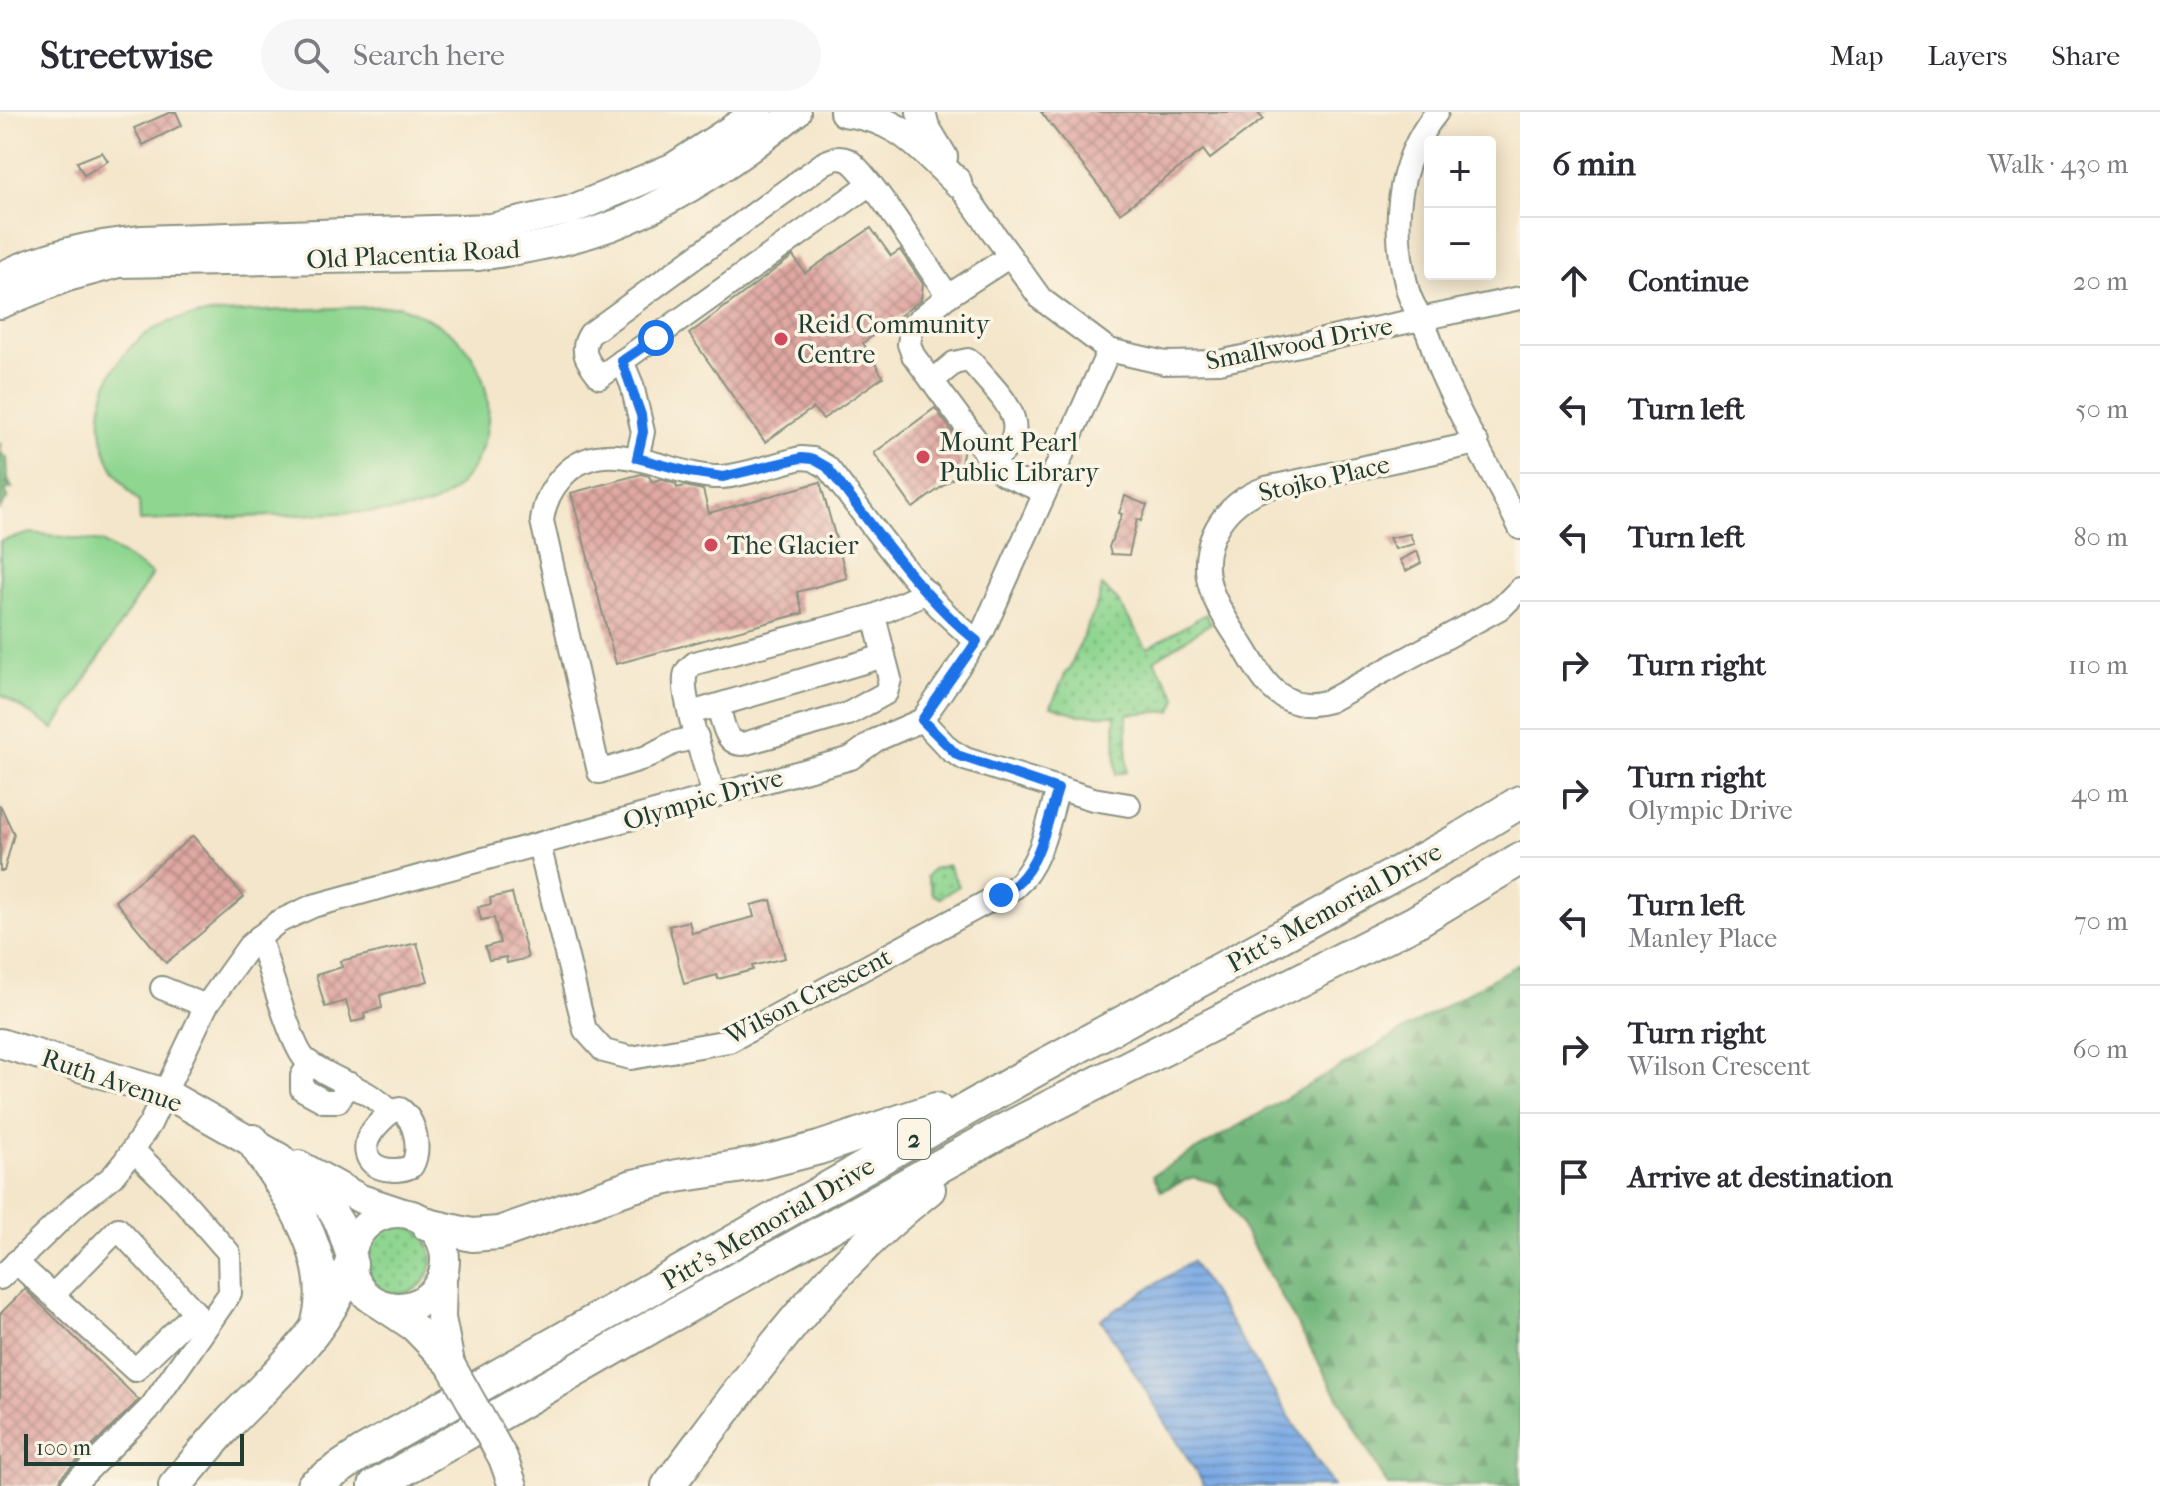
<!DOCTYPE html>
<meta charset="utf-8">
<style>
:root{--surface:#fff;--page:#f7f7f7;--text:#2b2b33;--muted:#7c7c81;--line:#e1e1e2}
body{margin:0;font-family:"IM FELL French Canon",serif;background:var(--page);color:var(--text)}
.controls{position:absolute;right:24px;top:24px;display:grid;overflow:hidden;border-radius:8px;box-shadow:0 4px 20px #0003}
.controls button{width:72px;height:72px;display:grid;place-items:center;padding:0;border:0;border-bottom:2px solid var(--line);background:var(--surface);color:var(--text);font:40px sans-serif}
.scale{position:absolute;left:24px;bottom:20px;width:220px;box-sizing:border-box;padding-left:8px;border:4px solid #1f3d34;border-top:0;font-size:22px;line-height:28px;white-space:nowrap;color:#1f3d34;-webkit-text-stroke:6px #fcf5e5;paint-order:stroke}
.stop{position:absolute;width:24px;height:24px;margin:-18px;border:6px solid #1a73e8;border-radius:50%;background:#fff}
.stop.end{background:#1a73e8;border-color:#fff;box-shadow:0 2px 8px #0008}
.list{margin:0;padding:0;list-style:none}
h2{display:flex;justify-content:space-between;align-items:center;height:104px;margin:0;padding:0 32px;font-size:34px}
h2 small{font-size:26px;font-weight:400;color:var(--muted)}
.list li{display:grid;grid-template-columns:52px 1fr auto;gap:24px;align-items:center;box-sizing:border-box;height:128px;padding:0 32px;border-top:2px solid var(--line)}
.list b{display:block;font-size:30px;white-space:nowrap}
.list p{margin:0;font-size:26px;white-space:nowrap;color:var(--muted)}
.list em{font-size:26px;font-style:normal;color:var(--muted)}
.icon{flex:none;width:44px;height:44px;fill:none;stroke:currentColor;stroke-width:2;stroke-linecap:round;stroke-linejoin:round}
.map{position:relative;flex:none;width:1520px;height:1374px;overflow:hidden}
header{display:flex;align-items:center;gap:48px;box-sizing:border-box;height:112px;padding:0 40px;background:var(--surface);border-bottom:2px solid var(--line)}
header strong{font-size:38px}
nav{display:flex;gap:44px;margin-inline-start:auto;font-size:28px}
.search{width:560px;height:72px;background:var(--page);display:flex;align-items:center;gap:20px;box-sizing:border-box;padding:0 28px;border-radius:44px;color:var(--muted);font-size:30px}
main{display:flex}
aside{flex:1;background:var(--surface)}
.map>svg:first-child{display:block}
.grass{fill:url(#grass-dots);stroke:#578a62;stroke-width:2}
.forest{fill:url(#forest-firs);stroke:#497a58;stroke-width:2}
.garden{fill:#8fd691;stroke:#578a62;stroke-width:2}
.water{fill:url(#water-rules);stroke:#4c738c;stroke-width:2}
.building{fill:url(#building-cross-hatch)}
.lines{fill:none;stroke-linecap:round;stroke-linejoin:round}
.minor-casing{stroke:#8a9280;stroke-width:26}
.major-casing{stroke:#8a9280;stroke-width:32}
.highway-casing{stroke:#8a9280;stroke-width:36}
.minor{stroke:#fff;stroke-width:22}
.major{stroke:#fff;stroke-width:28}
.highway{stroke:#fff;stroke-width:32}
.major-bridge-casing{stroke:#8a9280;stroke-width:32;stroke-linecap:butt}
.major-bridge{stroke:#fff;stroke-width:28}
.route{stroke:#1a73e8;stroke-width:10}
.poi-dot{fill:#d1495b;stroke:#fcf5e5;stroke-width:3}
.labels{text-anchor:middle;stroke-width:7;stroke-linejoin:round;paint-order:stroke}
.shield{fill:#fcf5e5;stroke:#617469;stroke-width:2}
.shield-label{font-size:24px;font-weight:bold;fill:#1f3d34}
.street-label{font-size:26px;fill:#1f3d34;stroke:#fcf5e5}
.poi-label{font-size:26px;fill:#1f3d34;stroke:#fcf5e5;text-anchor:start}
</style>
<header>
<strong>Streetwise</strong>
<div class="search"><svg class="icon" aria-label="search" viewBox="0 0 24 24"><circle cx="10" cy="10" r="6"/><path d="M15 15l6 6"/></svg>Search here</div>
<nav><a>Map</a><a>Layers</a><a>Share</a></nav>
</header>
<main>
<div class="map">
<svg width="1520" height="1374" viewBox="0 0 1520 1374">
<defs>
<pattern id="grass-dots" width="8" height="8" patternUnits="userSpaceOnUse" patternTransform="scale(2)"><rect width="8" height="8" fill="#8fd691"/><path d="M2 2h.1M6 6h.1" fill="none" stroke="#74af77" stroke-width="1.8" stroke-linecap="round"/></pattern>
<pattern id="forest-firs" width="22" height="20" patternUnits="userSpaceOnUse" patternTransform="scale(2)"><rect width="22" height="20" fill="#73b77b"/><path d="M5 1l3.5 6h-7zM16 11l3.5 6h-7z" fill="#5e9666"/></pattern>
<pattern id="water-rules" width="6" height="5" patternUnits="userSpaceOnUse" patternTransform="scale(2)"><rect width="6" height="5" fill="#7aa9e4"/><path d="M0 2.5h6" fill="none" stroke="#638bba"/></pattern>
<pattern id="building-cross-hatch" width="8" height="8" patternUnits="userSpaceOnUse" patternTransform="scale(2)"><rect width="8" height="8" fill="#e0a8a2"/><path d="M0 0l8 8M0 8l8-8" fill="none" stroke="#b58a85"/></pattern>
</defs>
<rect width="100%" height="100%" fill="#fcf5e5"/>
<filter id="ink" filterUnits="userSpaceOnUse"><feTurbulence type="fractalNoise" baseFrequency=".0125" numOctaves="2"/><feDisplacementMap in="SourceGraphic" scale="16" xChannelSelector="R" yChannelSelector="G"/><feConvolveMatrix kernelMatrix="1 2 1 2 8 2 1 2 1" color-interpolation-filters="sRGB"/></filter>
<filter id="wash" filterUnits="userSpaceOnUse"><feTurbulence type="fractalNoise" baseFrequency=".006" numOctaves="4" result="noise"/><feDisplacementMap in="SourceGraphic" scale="32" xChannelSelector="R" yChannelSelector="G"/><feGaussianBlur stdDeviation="1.8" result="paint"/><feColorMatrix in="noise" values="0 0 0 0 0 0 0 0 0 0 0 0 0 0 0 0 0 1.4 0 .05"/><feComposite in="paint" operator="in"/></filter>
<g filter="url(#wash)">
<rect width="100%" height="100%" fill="#f4e6cb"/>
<g class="grass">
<path d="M1102 474 1117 488 1147 536 1206 502 1211 511 1154 548 1177 586 1172 599 1127 602V660L1116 662 1115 603H1080L1051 594 1067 558H1069L1099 487Z"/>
<path d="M948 753 959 774 940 786 933 782 927 764 933 757Z"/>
<circle cx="397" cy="1147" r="35"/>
</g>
<g class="forest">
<path d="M0 330 1 341 7 346 8 368 12 376 5 378 8 385 0 397Z"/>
<path d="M1520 851V1374H1388L1218 1072 1193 1065 1161 1079 1153 1063Z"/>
</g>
<g class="garden">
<path d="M399 194C446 212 477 231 487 284 495 325 469 381 427 394 403 401 361 400 336 401 270 404 205 407 140 409L139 390C111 361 96 333 102 292 107 258 131 227 162 213 193 199 231 201 264 199 309 197 354 195 399 194Z"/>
<path d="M32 421 102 430 152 462 54 617 0 582V429Z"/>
</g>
<path class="water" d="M1192 1149 1333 1374H1205L1101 1207Z"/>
<g id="blocks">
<g class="building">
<path d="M171 0H176L182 13 143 33 134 16Z"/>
<path d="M1041 0H1257L1263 7 1210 47 1203 38 1120 101Z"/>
<path d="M102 40 108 49 84 63 77 50Z"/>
<path d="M871 116 891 144 900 138 923 172 921 188 863 231 883 265 823 307 813 296 765 330 689 222 793 144 805 161Z"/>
<path d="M935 296 964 336 959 362 913 396 874 341Z"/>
<path d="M641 362 649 364 652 370 660 367 676 372 677 376 685 374 703 378 709 401 820 370 847 466 797 480 803 501 616 552 571 381Z"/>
<path d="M1125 384 1147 393 1141 409 1137 407 1129 443 1111 442 1109 435 1122 402 1119 401Z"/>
<path d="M1410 422 1414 432 1395 437 1389 426Z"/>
<path d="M1417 439 1421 451 1406 459 1400 448Z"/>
<path d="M0 693 14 722 4 759H0Z"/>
<path d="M193 724 244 785 166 851 115 789Z"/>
<path d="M512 781 528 846 507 851 506 845 489 848 485 835 500 831 494 806 481 808 478 795 491 792 490 786Z"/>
<path d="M771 788 785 846 752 854 753 858 718 867 717 863 684 872 669 814 689 809 692 821 754 805 751 793Z"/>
<path d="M417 831 428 869 380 883 382 896 364 901 365 907 352 910 346 889 325 895 316 863 342 855 340 849Z"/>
<path d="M25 1177 139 1288 62 1364 58 1374H0V1202Z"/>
</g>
</g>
</g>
<g filter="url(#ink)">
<use href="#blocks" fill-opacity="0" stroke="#8a9280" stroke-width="2"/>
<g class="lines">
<g class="minor-casing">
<g id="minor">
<path d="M1437 0C1395 52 1391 116 1408 179 1411 192 1421 204 1426 217 1432 230 1435 244 1440 258 1463 312 1494 363 1520 416"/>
<path d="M949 59 1041 187 1109 238 1165 251 1219 250 1520 186"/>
<path d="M870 72 600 265C589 251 578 240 590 222L824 51C832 47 839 44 848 48 867 58 931 160 948 184L1010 144"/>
<path d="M948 184 912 213 909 232 913 243 996 355 1003 362 1045 380"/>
<path d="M622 249 632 273 643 320 637 346"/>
<path d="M932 269 954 251 968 248 974 253C1000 284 1040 316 992 349"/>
<path d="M1477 331 1266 376C1224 390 1196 433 1211 477 1218 498 1233 518 1244 536 1256 555 1266 577 1287 587 1300 594 1315 593 1329 589L1502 495 1520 477"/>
<path d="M874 504 884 544"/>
<path d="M691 601 884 544 890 567 886 581 848 602 743 632C724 632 723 609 718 593"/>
<path d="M922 608 950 638 965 647 1093 687 1129 693"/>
<path d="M697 625 673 631 647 645 599 660 542 409C544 391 550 378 562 365 605 316 672 367 722 365 743 364 779 351 801 346L813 347 827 355C872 412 920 485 977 529"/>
<path d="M714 684C707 658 682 590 685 566 685 559 690 555 695 551L874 504 927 480"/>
<path d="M539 733 585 918 604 939 631 946 729 929 1015 775C1042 751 1048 709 1058 677"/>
<path d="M259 825C267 848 292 937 306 948 332 969 367 975 391 1000L400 997C416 1009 421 1037 412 1054 394 1063 361 1058 367 1030 370 1018 382 1008 391 1000"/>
<path d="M162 876 206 894"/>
<path d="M310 951 302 964V977L324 989H338L350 972"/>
<path d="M16 1150 135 1258 195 1200 118 1117 54 1182"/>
<path d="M0 1166 77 1092 112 1065 125 1049 150 1012 206 894 249 834 278 810 313 794 851 646 876 628 922 608 983 519 1109 238"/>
<path d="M72 1374 151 1295 230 1181 229 1141 176 1080 133 1038"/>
</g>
</g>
<g class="major-casing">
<g id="major">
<path d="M844 0C899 6 919 34 957 70"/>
<path d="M921 0 925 15 943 45"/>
<path d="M0 165C46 142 92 133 142 128L491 116 571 98 674 55 758 0"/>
<path d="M0 192 67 165 119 151 479 144C535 136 595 125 646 99 697 74 752 36 796 0"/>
<path d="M0 931 165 981 280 1046 329 1094 340 1112 351 1145"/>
<path d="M299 1053 361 1087 403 1101"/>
<circle cx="398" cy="1148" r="47"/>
<path d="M442 1165 441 1206 450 1251"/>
<path d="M378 1191 414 1215 450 1252"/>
<path d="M503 1346 513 1374"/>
</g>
</g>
<g class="highway-casing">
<g id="highway">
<path d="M253 1029C286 1080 336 1145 318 1210"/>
<path d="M428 1113 472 1123 499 1121 633 1074 677 1064 757 1052 819 1036 936 997"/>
<path d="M175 1374C194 1352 212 1329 232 1308 279 1260 328 1217 351 1152"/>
<path d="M313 1374 362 1341 1039 956 1456 729 1520 690"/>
<path d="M375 1374 667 1206 1008 1016 1415 810 1520 747"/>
<path d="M668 1374C748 1268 823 1159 929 1077"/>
</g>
</g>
<use href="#minor" class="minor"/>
<use href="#major" class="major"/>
<use href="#highway" class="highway"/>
<g class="major-bridge-casing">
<path id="major-bridge" d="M450 1252 503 1346"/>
</g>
<use href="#major-bridge" class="major-bridge"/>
</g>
</g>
<g class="lines" filter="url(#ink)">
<path class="route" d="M656 226 622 249 641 303 643 320 637 346 690 360 723 365 801 346 813 347 827 355C871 411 922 486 977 529L922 608 957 643 1058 677C1045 716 1040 762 1001 783"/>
</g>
<g class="poi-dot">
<circle cx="781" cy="227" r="8"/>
<circle cx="923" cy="345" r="8"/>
<circle cx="711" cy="433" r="8"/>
</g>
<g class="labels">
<rect class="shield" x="898" y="1007" width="32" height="40" rx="6"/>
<g class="shield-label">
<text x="914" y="1035">2</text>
</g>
<g class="street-label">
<text transform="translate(413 142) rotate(-3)" y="9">Old Placentia Road</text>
<text transform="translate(1299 231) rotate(-11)" y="9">Smallwood Drive</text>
<text transform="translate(1324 366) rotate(-13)" y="9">Stojko Place</text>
<text transform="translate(703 687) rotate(-16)" y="9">Olympic Drive</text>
<text transform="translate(1334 795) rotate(-29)" y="9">Pitt's Memorial Drive</text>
<text transform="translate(808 884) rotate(-27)" y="9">Wilson Crescent</text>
<text transform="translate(112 968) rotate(19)" y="9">Ruth Avenue</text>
<text transform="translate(768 1111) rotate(-30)" y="9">Pitt's Memorial Drive</text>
</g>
<g class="poi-label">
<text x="797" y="221">Reid Community<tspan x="797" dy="30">Centre</tspan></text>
<text x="939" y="339">Mount Pearl<tspan x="939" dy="30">Public Library</tspan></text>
<text x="727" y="442">The Glacier</text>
</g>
</g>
</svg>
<div class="controls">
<button>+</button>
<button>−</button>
</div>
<div class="scale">100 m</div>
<div class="stop" style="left:656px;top:226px"></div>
<div class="stop end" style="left:1001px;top:783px"></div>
</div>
<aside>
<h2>6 min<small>Walk · 430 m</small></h2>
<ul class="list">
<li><svg class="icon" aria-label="ahead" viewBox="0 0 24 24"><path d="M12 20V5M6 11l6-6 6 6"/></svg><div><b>Continue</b></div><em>20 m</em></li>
<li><svg class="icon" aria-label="left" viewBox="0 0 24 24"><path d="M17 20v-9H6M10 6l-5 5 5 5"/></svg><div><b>Turn left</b></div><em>50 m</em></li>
<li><svg class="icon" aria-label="left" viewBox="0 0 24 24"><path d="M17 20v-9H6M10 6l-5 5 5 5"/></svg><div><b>Turn left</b></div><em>80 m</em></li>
<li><svg class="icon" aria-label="right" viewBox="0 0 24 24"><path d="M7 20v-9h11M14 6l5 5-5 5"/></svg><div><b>Turn right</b></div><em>110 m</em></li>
<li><svg class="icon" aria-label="right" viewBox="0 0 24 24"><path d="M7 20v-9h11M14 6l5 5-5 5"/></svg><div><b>Turn right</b><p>Olympic Drive</p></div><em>40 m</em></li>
<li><svg class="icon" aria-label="left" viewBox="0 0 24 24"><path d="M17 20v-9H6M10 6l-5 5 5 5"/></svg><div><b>Turn left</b><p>Manley Place</p></div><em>70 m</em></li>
<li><svg class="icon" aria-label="right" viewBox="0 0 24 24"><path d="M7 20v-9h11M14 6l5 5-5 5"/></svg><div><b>Turn right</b><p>Wilson Crescent</p></div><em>60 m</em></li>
<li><svg class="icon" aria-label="arrive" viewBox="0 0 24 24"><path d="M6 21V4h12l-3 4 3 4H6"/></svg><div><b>Arrive at destination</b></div></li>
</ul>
</aside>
</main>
